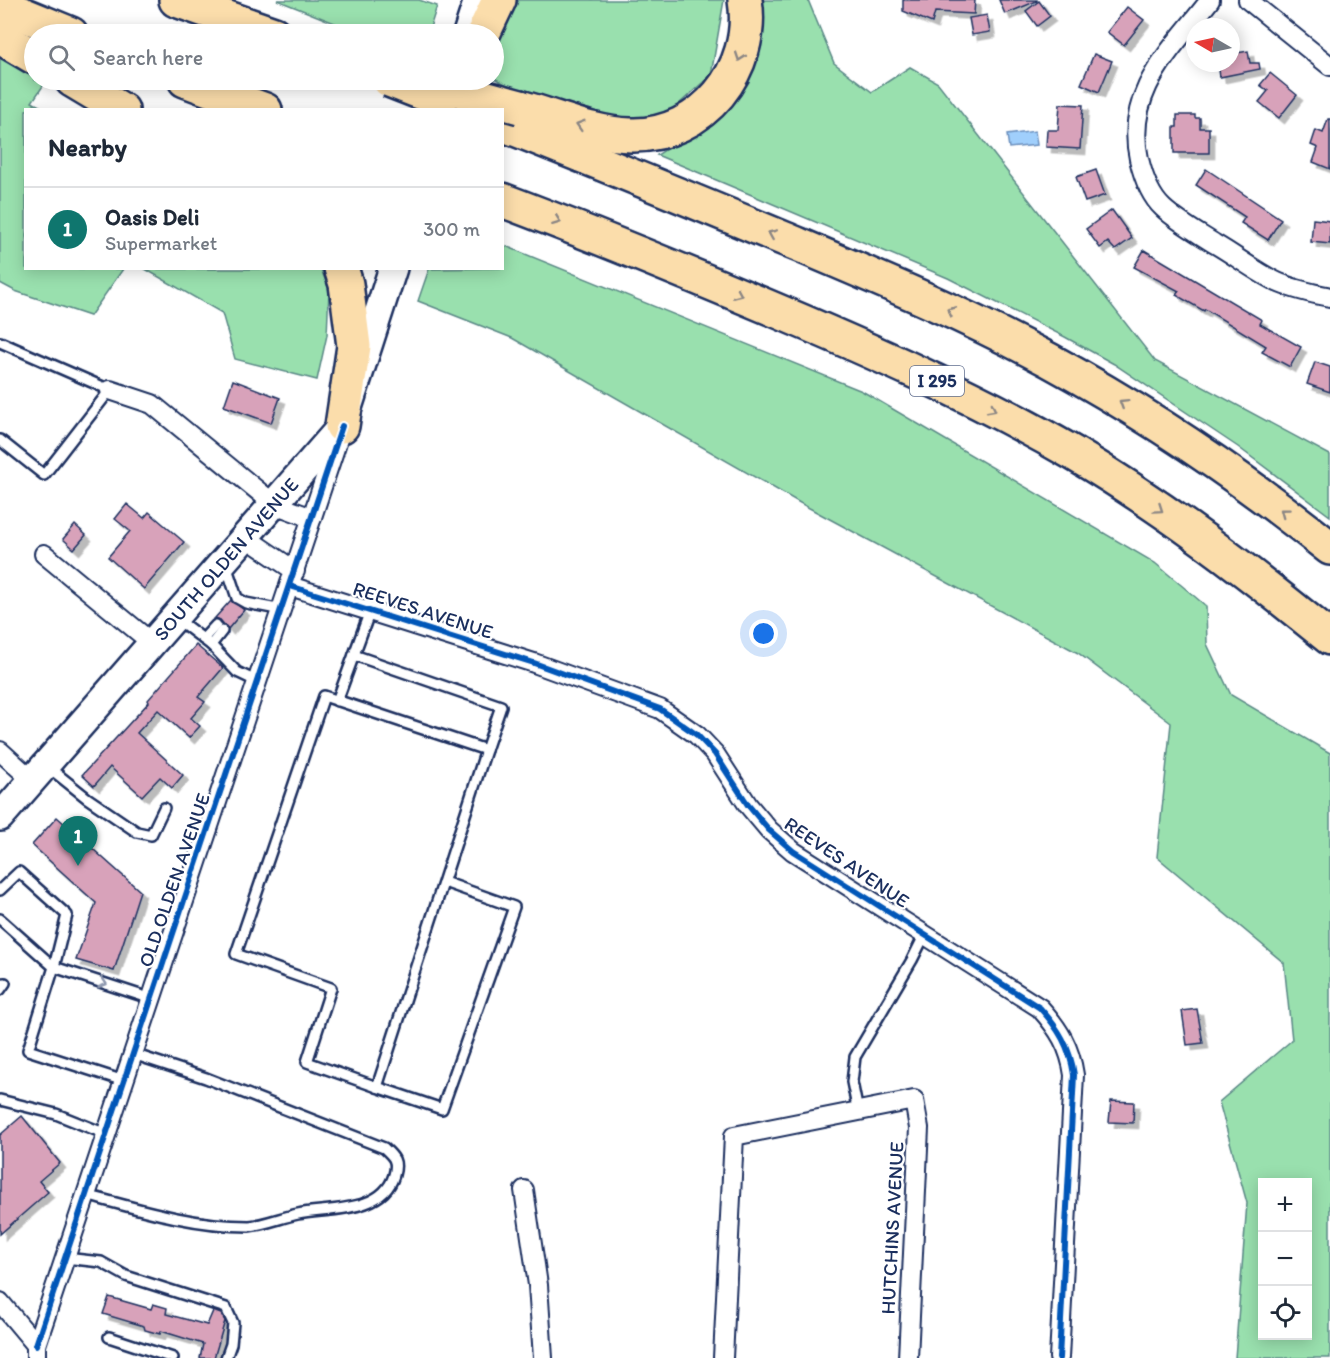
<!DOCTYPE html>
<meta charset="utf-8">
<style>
:root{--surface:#fff;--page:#f6f6f7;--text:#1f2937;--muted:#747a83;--line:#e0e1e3;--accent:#0f766e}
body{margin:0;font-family:Itim,sans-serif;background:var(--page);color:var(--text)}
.controls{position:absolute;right:18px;bottom:18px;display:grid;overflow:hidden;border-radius:0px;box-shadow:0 3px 15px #0003}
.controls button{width:54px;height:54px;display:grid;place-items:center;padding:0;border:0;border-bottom:2px solid var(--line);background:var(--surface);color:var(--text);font:30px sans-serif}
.compass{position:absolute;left:1186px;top:18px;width:54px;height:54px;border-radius:50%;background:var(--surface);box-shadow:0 3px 15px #0003;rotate:279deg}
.you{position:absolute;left:764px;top:634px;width:21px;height:21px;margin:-15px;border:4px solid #fff;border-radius:50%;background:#1a73e8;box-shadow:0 0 0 9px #1a73e833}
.badge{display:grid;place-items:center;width:39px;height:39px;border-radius:50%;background:var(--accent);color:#fff;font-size:20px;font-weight:700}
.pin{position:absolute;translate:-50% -50px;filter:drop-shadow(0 2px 3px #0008)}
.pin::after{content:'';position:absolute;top:32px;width:21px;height:18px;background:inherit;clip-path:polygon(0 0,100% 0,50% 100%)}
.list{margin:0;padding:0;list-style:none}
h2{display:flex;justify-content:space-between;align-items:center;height:78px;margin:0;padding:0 24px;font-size:26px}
h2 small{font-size:20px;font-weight:400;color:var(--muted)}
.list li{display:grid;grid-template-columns:39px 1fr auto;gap:18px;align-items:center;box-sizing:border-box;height:84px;padding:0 24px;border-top:2px solid var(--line)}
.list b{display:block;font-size:22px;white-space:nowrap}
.list p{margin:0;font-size:20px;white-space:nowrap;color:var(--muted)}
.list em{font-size:20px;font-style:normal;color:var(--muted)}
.icon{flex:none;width:33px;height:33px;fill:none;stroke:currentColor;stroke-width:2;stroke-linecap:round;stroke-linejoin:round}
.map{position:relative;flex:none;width:1330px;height:1358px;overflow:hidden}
.search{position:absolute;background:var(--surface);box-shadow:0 3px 15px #0003;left:24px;top:24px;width:480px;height:66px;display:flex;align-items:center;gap:15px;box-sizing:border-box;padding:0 21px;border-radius:33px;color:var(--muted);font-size:22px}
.panel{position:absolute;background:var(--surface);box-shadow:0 3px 15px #0003;left:24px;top:108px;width:480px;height:162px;border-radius:0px}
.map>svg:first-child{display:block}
.green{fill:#99e0ae;stroke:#5a8886;stroke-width:1.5;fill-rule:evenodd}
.water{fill:#a0cffc;stroke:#6b8fbd;stroke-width:1.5}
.building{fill:#d8a2ba;stroke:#1b2f5e;stroke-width:1.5;filter:url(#shadow)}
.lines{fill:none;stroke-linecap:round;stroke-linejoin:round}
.lane-casing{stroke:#1b2f5e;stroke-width:14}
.street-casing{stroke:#1b2f5e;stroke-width:22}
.secondary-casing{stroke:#1b2f5e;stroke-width:32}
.highway-casing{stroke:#1b2f5e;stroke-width:38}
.lane{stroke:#fff;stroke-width:9}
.street{stroke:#fff;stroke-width:18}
.secondary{stroke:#fff;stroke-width:27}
.highway{stroke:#fbddab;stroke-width:33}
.highway-bridge-casing{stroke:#1b2f5e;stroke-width:38;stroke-linecap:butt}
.highway-bridge{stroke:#fbddab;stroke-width:33}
.cycleway-casing{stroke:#fff;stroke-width:10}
.cycleway{stroke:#0057b8;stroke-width:6}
.oneway{stroke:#8b8684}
.oneway2{stroke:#8d97ae}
.labels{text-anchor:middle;stroke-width:4.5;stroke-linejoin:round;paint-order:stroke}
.shield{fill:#fff;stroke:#5f6d8e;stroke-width:1.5}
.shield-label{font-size:18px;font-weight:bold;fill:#1b2f5e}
.street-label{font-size:20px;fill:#1b2f5e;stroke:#fff}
</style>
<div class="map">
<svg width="1330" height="1358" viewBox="0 0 1330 1358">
<defs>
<filter id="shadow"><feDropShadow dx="5.5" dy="5.5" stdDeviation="0" flood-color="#0004"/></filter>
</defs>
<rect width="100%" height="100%" fill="#fff"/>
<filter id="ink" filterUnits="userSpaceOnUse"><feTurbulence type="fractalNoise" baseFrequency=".0167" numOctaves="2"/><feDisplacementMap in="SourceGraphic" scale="12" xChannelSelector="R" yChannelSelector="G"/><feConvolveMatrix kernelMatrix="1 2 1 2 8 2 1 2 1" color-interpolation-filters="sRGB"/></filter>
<g filter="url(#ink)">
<g class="green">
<path d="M277 0H419L437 6 428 34H362Z"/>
<path d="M519 0H724L711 75 669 113 616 121 536 100 494 78V44Z"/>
<path d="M752 0H808L834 63 872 92 910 67 938 83 1155 361 1330 455V516L1238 447 1114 364 1065 337 948 278 657 155 729 109 754 50Z"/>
<path d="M0 56 34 74V80H47L32 102 45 109 26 110V268L123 269 90 316 15 291 0 283Z"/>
<path d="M503 245 862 391 1155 563 1206 606 1207 644 1231 695 1330 753V1358H1235L1247 1203 1219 1102 1292 1040 1284 963 1157 857 1171 723 1078 653 800 503 512 338 418 301 429 269 502 268ZM1262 1182H1308V1336H1262Z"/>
<path d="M145 269H321L329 290 327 335 317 380 235 359 222 313Z"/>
</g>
<path class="water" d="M1035 131 1037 145 1009 148 1007 135Z"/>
<g class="building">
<path d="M903 0H975L974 14 935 12 932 23 903 11Z"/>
<path d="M999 0H1037V1L1005 14Z"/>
<path d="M1039 1 1050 16 1037 26 1026 11Z"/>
<path d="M1127 7 1144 20 1124 45 1107 32Z"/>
<path d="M987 15 990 32 972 35 969 18Z"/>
<path d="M1248 51 1250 63H1259L1260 69 1220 77 1218 63H1231V54Z"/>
<path d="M1094 54 1112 61 1099 92 1081 84Z"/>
<path d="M1270 73 1297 95 1279 118 1259 102 1268 91 1260 85Z"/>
<path d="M1060 104 1083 105 1080 149 1046 147 1047 130H1058Z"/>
<path d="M1177 115H1195V118H1200V128H1209V153H1174V127H1177Z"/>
<path d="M1328 119H1330V169L1313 162 1318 148 1311 145 1316 130 1323 133Z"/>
<path d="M1206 169 1281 219 1268 240 1241 223 1245 217 1196 185Z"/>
<path d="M1096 170 1105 195 1085 202 1076 177Z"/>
<path d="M1112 210 1132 238 1115 250 1108 242 1100 248 1086 229Z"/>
<path d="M1313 219 1330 221V244L1311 242Z"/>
<path d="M1144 250 1262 320 1260 324 1301 347 1290 367 1262 352 1266 346 1205 309 1204 311 1176 295 1179 291 1134 267Z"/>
<path d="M1315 362 1330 367V392L1307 384Z"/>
<path d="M233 380 280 398 271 423 224 406Z"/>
<path d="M127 504 144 518 149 512 184 542 144 589 108 557 130 531 115 519Z"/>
<path d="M75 525 86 535 74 549 63 539Z"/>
<path d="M231 600 244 610 228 629 220 620 215 618Z"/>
<path d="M196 645 223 668 198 697 205 702 191 718 200 726 189 738 158 710 137 733 183 775 172 788 160 777 142 796 110 767 94 786 82 775 149 702 148 700Z"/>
<path d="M57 817 140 891 114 971 76 960 96 903 32 845Z"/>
<path d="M1197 1009 1203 1043 1187 1045 1182 1011Z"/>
<path d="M1111 1101 1134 1102 1133 1123 1109 1122Z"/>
<path d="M22 1116 60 1163 39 1181 48 1192 0 1234V1135Z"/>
<path d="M109 1297 151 1309 153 1304 167 1308 166 1314 207 1325 213 1311 221 1314 225 1321 214 1358H200L203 1344 161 1331 160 1334 145 1330 144 1326 103 1314Z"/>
</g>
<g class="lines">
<g class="lane-casing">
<g id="lane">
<path d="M0 342 110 390 44 475 0 440"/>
<path d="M226 565 237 598 246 603 282 610"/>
<path d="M177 619 211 645 237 672 258 682"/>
<path d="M203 639 216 625"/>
<path d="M211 645 222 631"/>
<path d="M354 655 501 706 486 750"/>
<path d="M324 696 486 750 377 1087 307 1062 331 988 236 954Z"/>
<path d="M337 701 370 611"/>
<path d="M47 766 87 798 137 832 151 835 164 808"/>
<path d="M0 890 19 872 67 915 54 967 28 1050 124 1081"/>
<path d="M0 919 54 967 152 999"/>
<path d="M0 990 5 983"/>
<path d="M377 1087 442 1109 514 907 444 882"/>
<path d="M0 1100 56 1114 106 1134"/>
<path d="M858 1112 852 1082 855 1057 912 960 925 934"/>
<path d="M86 1195C138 1209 194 1226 249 1226 263 1225 283 1217 298 1214 329 1208 383 1213 394 1175 398 1161 394 1157 384 1148L206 1078 133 1054"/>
<path d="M65 1258 101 1262 126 1276 226 1308 233 1323 231 1344 226 1358"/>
<path d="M109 1337 173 1358"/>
</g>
</g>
<g class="street-casing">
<g id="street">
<path d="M1210 0C1172 50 1124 91 1139 159 1143 176 1150 196 1163 208 1178 222 1198 233 1215 244 1236 256 1256 272 1277 282 1294 290 1312 293 1330 297"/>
<path d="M1248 0 1330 66"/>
<path d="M110 390 152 404 274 504 312 518"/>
<path d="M245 537 295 571"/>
<path d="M44 554 152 643"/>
<path d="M290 586 534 663 660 709 697 735 715 754 748 805 769 830 793 851 1040 1008C1059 1029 1070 1047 1074 1075L1059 1358"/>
<path d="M0 751 32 780"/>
<path d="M524 1190 538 1285 543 1358"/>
<path d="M0 1302 36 1345V1358"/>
<path d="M36 1345 339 436"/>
<path d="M723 1358 734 1136 914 1100 919 1128 908 1358"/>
</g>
</g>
<g class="secondary-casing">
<g id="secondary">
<path d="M467 34 478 0"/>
<path d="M0 817 342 426 393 268"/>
</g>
</g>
<g class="highway-casing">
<g id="highway">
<path d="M176 0 274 34"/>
<path d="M0 5 71 34"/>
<path d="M483 34 499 0"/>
<path d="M0 37 34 57"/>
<path d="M72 80 122 110"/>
<path d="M185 80 265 110"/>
<path d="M520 107C553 116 597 135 631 135 702 137 756 69 745 0"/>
<path d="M502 124C597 161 691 200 785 239 875 277 964 314 1049 360 1148 414 1243 478 1330 548"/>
<path d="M502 200C590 233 675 268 761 304 868 349 973 395 1073 453 1164 507 1248 571 1330 638"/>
<path d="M341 268 346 284 354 346 342 426"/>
</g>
</g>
<use href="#lane" class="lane"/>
<use href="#street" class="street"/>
<use href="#secondary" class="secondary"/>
<use href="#highway" class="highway"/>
<g class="highway-bridge-casing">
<g id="highway-bridge">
<path d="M389 80 440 100"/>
<path d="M422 80 520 107"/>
</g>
</g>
<use href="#highway-bridge" class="highway-bridge"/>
<g class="cycleway-casing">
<g id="cycleway">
<path d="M290 586 534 663 660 709 697 735 715 754 748 805 769 830 793 851 1040 1008C1059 1029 1070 1047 1074 1075L1059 1358"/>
<path d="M36 1345 342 426"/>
</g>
</g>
<use href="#cycleway" class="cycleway"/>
</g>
<defs><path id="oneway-chevron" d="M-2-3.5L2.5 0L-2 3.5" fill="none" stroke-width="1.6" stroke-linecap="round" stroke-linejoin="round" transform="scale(1.5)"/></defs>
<g class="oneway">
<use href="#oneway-chevron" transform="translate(740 57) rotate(109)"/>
<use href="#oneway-chevron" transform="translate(580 125) rotate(-163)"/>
<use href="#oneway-chevron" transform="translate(557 221) rotate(21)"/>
<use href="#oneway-chevron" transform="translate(772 234) rotate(-157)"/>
<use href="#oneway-chevron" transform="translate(738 294) rotate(23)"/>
<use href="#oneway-chevron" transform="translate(951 311) rotate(-155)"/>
<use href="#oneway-chevron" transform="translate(1123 403) rotate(-148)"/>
<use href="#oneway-chevron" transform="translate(992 409) rotate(28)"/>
<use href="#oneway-chevron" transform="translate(1159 509) rotate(34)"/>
<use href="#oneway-chevron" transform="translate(1284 512) rotate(-143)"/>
</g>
<use class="oneway2" href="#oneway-chevron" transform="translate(103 983) rotate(18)"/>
</g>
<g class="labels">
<rect class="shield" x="910" y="366" width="54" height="30" rx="4.5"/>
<g class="shield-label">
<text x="937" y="387">I 295</text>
</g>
<g class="street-label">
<text transform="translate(226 559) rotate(-49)" y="7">SOUTH OLDEN AVENUE</text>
<text transform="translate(423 610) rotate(18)" y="7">REEVES AVENUE</text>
<text transform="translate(847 862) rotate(34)" y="7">REEVES AVENUE</text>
<text transform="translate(174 880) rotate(-71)" y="7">OLD OLDEN AVENUE</text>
<text transform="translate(892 1228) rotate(-87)" y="7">HUTCHINS AVENUE</text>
</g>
</g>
</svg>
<div class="controls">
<button>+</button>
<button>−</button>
<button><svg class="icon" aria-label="locate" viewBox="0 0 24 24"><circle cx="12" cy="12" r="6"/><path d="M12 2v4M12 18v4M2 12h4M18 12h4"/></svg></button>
</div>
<svg class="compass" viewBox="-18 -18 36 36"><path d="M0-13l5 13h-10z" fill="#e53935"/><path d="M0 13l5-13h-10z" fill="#747a83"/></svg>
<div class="you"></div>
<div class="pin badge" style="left:78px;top:866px">1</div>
<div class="search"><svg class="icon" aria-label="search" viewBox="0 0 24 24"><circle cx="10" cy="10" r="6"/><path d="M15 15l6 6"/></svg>Search here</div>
<section class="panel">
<h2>Nearby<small></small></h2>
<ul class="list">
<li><span class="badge">1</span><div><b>Oasis Deli</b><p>Supermarket</p></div><em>300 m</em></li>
</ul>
</section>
</div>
